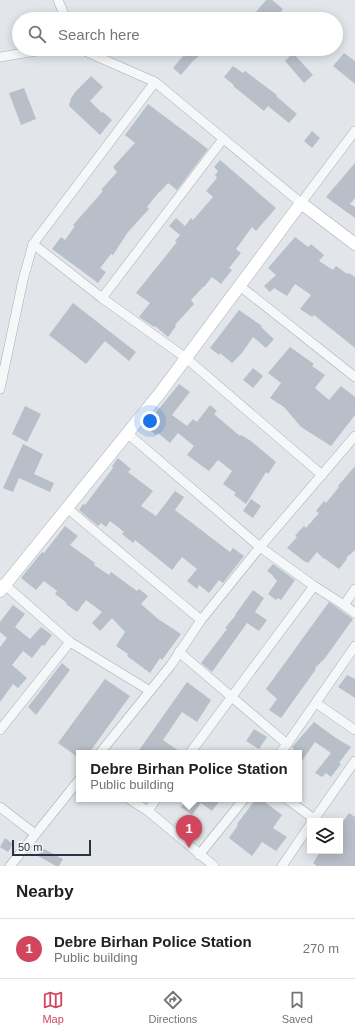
<!DOCTYPE html>
<style>
:root{--surface:#fff;--page:#f6f6f6;--text:#202124;--muted:#757577;--line:#e0e0e0;--accent:#d2465d}
body{margin:0;font-family:Arial,sans-serif;background:var(--page);color:var(--text)}
.controls{position:absolute;right:12px;bottom:12px;display:grid;overflow:hidden;border-radius:0px;box-shadow:0 2px 10px #0003}
.controls button{width:36px;height:36px;display:grid;place-items:center;padding:0;border:0;border-bottom:1px solid var(--line);background:var(--surface);color:var(--text);font:20px sans-serif}
.scale{position:absolute;left:12px;bottom:10px;width:79px;box-sizing:border-box;padding-left:4px;border:2px solid #2a3444;border-top:0;font-size:11px;line-height:14px;white-space:nowrap;color:#2a3444;-webkit-text-stroke:3px #f2f5f8;paint-order:stroke}
.you{position:absolute;left:150px;top:421px;width:14px;height:14px;margin:-10px;border:3px solid #fff;border-radius:50%;background:#1a73e8;box-shadow:0 0 0 6px #1a73e833}
.badge{display:grid;place-items:center;width:26px;height:26px;border-radius:50%;background:var(--accent);color:#fff;font-size:13px;font-weight:700}
.pin{position:absolute;translate:-50% -33px;filter:drop-shadow(0 1px 2px #0008)}
.pin::after{content:'';position:absolute;top:21px;width:14px;height:12px;background:inherit;clip-path:polygon(0 0,100% 0,50% 100%)}
.popup{position:absolute;left:76px;top:750px;width:226px;height:52px;box-sizing:border-box;display:grid;place-content:center;border-radius:0px;background:var(--surface);filter:drop-shadow(0 1px 3px #0005);font-size:13px;white-space:nowrap;color:var(--muted)}
.popup b{font-size:15px;color:var(--text)}
.popup::after{content:'';position:absolute;left:50%;top:100%;margin-left:-8px;border:8px solid transparent;border-top-color:var(--surface)}
.list{margin:0;padding:0;list-style:none}
h2{display:flex;justify-content:space-between;align-items:center;height:52px;margin:0;padding:0 16px;font-size:17px}
h2 small{font-size:13px;font-weight:400;color:var(--muted)}
.list li{display:grid;grid-template-columns:26px 1fr auto;gap:12px;align-items:center;box-sizing:border-box;height:60px;padding:0 16px;border-top:1px solid var(--line)}
.list b{display:block;font-size:15px;white-space:nowrap}
.list p{margin:0;font-size:13px;white-space:nowrap;color:var(--muted)}
.list em{font-size:13px;font-style:normal;color:var(--muted)}
.icon{flex:none;width:22px;height:22px;fill:none;stroke:currentColor;stroke-width:2;stroke-linecap:round;stroke-linejoin:round}
.map{position:relative;flex:none;width:355px;height:866px;overflow:hidden}
.search{position:absolute;background:var(--surface);box-shadow:0 2px 10px #0003;left:12px;right:12px;top:12px;height:44px;display:flex;align-items:center;gap:10px;box-sizing:border-box;padding:0 14px;border-radius:22px;color:var(--muted);font-size:15px}
.sheet{height:112px;background:var(--surface)}
nav{display:flex;justify-content:space-around;align-items:center;box-sizing:border-box;height:56px;border-top:1px solid var(--line);background:var(--surface);font-size:11px;color:var(--muted)}
nav a{display:grid;justify-items:center;gap:2px}
nav .on{color:var(--accent)}
.map>svg:first-child{display:block}
.building{fill:#b9bfc9}
.lines{fill:none;stroke-linecap:round;stroke-linejoin:round}
.street-casing{stroke:#a7adb6;stroke-width:10}
.secondary-casing{stroke:#a7adb6;stroke-width:13}
.street{stroke:#f5f7f9;stroke-width:9}
.secondary{stroke:#fff;stroke-width:12}
</style>
<div class="map">
<svg width="355" height="866" viewBox="0 0 355 866">
<rect width="100%" height="100%" fill="#e2e6eb"/>
<g class="building">
<path d="M266 0H272L283 9 275 19H250Z"/>
<path d="M189 49H207L192 62 181 75 173 68Z"/>
<path d="M293 53 313 75 304 83 285 61Z"/>
<path d="M344 53 355 61V84L333 66Z"/>
<path d="M233 66 243 73 245 71 277 95 276 96 297 114 289 123 268 106 264 111 233 86 234 85 224 77Z"/>
<path d="M91 76 103 87 90 101 102 113 103 112 112 120 100 135 69 106 71 98 76 91Z"/>
<path d="M24 88 36 119 21 125 9 93Z"/>
<path d="M148 104 208 149 177 190 168 183 160 192H159L147 207 149 209 128 232 113 255 111 254 100 268 106 272 98 283 52 249 61 237 65 240 75 226 73 225 103 191 101 190 117 172 113 167 135 143 125 135Z"/>
<path d="M312 131 320 138 312 148 304 141Z"/>
<path d="M220 160 276 208 256 231 252 227 236 249 241 253 229 268 232 270 221 284 212 277 204 287H203L191 300 194 304 175 325 176 326 168 337 155 326 154 327 139 317 150 303 136 293 177 242 175 241 180 235 169 226 176 218 185 226 191 218 193 220 213 197 206 191 217 178 215 175 218 171 214 167Z"/>
<path d="M355 163V198L350 204 355 207V218L326 197Z"/>
<path d="M295 237 308 247 311 244 324 255 319 261 333 270 336 266 347 274 349 273 355 277V348L314 315 312 317 300 309 311 295 295 284 287 296 274 288 270 292 264 286 276 275 268 268Z"/>
<path d="M73 303 136 352 129 361 105 341 86 364 49 335Z"/>
<path d="M239 310 262 326 261 327 274 339 266 348 253 337 242 353 232 363 220 353 219 355 210 348Z"/>
<path d="M290 347 314 364 312 366 325 375 315 388 329 400 341 386 355 397V415L331 446 301 427 284 407 270 398 281 383 268 373Z"/>
<path d="M253 368 263 376 253 388 243 380Z"/>
<path d="M179 384 190 392 172 415 187 426 193 419 197 422 210 405 217 411 214 414 240 436 241 435 251 441 276 462 268 474 266 472 246 504 234 495 236 493 223 484 232 471 218 460 209 471 187 455 194 446 178 433 170 443 158 433 156 435 145 426Z"/>
<path d="M25 406 41 414 27 442 12 434Z"/>
<path d="M23 444 43 454 34 474 54 483 50 492 19 478 13 492 3 488Z"/>
<path d="M118 458 131 469 128 472 153 491 141 506 156 516 175 491 184 497 175 510 230 552 233 548 244 556 223 583 219 580 209 593 199 585 197 589 187 581 197 569 182 557 172 570 135 540 133 543 122 534 124 532 110 521 106 527 101 523 98 526 79 510 83 504 85 505 113 468 112 466Z"/>
<path d="M355 466V550L346 558 347 559 339 569 324 558V559L317 552 308 563 304 561 287 548 297 537 295 536 299 531 304 526 306 528 319 513 316 511 324 501 326 503 339 487 338 486Z"/>
<path d="M251 499 261 506 253 518 243 511Z"/>
<path d="M65 526 78 536 70 545 95 563 94 565 109 575 111 572 137 591 139 589 148 596 141 604 158 619 181 634 162 660 160 658 150 673 127 656 128 654 116 646 125 632 112 618 100 631 92 623 102 612 86 600 77 612 66 604 67 603 55 594 57 591 44 581 36 590 21 578 42 552 44 553Z"/>
<path d="M273 564 295 580 281 600 278 598 276 600 268 594 277 581 271 574 267 571Z"/>
<path d="M253 590 264 598 255 612 267 620 259 631 247 623 212 672 201 663 227 629 225 628 236 615H235Z"/>
<path d="M329 602 353 619 325 658 315 668 316 669 281 718 269 710 277 699 266 689Z"/>
<path d="M13 605 25 614 15 627 30 639 41 627 52 635 44 646 42 645 32 658 23 651 12 665 27 678 18 688 13 684 0 702V647L7 638 0 632V622Z"/>
<path d="M62 663 70 670 36 715 28 707Z"/>
<path d="M347 675 355 679V698L338 687Z"/>
<path d="M105 679 130 696 89 753H79V758L58 743Z"/>
<path d="M187 682 211 700 197 722 182 712 163 740 182 753H137Z"/>
<path d="M314 722 336 738 351 747 339 763 341 764 331 777 326 773 322 777 315 773 331 753 315 742 299 765V753H290L294 749 292 747 293 746Z"/>
<path d="M254 729 267 737 259 749 246 741Z"/>
<path d="M187 799H221L212 811 201 803 192 815 181 807Z"/>
<path d="M256 799H261L282 815 273 828 287 837 276 851 262 842 252 856 229 838 238 825 237 824Z"/>
<path d="M349 813 355 817V866H317L313 863 321 851H340V826Z"/>
<path d="M5 838 13 844 8 852 0 847Z"/>
<path d="M42 848 63 859 59 866H56L38 856Z"/>
</g>
<g class="lines">
<g class="street-casing">
<g id="street">
<path d="M58 0 66 19"/>
<path d="M80 49 155 82 301 203 355 131"/>
<path d="M0 57 42 50 59 49"/>
<path d="M33 244 102 298 186 358 322 475"/>
<path d="M240 286 355 377"/>
<path d="M102 298 223 139"/>
<path d="M0 389 23 280 33 244 155 82"/>
<path d="M127 433 260 547 314 586 344 605 355 589"/>
<path d="M67 508 201 620"/>
<path d="M0 584 5 585 70 642 0 730"/>
<path d="M344 605 355 613"/>
<path d="M70 642 150 691"/>
<path d="M179 652 287 744 355 646"/>
<path d="M316 703 355 730"/>
<path d="M100 753 171 665 201 620 260 547 355 436"/>
<path d="M190 753 314 586"/>
<path d="M280 753 287 744"/>
<path d="M129 799 148 811 214 866"/>
<path d="M287 799 314 819"/>
<path d="M0 807 35 834"/>
<path d="M148 811 156 799"/>
<path d="M313 821 355 761"/>
<path d="M199 855 244 799"/>
<path d="M10 866 79 780"/>
<path d="M282 866 310 825"/>
</g>
</g>
<g class="secondary-casing">
<path id="secondary" d="M0 591 160 393 301 203 355 244"/>
</g>
<use href="#street" class="street"/>
<use href="#secondary" class="secondary"/>
</g>
</svg>
<div class="controls">
<button><svg class="icon" aria-label="layers" viewBox="0 0 24 24"><path d="M12 4l9 5-9 5-9-5zM3 14l9 5 9-5"/></svg></button>
</div>
<div class="scale">50 m</div>
<div class="you"></div>
<div class="pin badge" style="left:189px;top:848px">1</div>
<div class="popup"><b>Debre Birhan Police Station</b>Public building</div>
<div class="search"><svg class="icon" aria-label="search" viewBox="0 0 24 24"><circle cx="10" cy="10" r="6"/><path d="M15 15l6 6"/></svg>Search here</div>
</div>
<section class="sheet">
<h2>Nearby<small></small></h2>
<ul class="list">
<li><span class="badge">1</span><div><b>Debre Birhan Police Station</b><p>Public building</p></div><em>270 m</em></li>
</ul>
</section>
<nav>
<a class="on"><svg class="icon" aria-label="map" viewBox="0 0 24 24"><path d="M3 6l6-2 6 2 6-2v14l-6 2-6-2-6 2zM9 4v14M15 6v14"/></svg>Map</a>
<a><svg class="icon" aria-label="directions" viewBox="0 0 24 24"><path d="M12 3l9 9-9 9-9-9zM9 14v-3h6M13 9l2 2-2 2"/></svg>Directions</a>
<a><svg class="icon" aria-label="saved" viewBox="0 0 24 24"><path d="M7 4h10v16l-5-4-5 4z"/></svg>Saved</a>
</nav>
